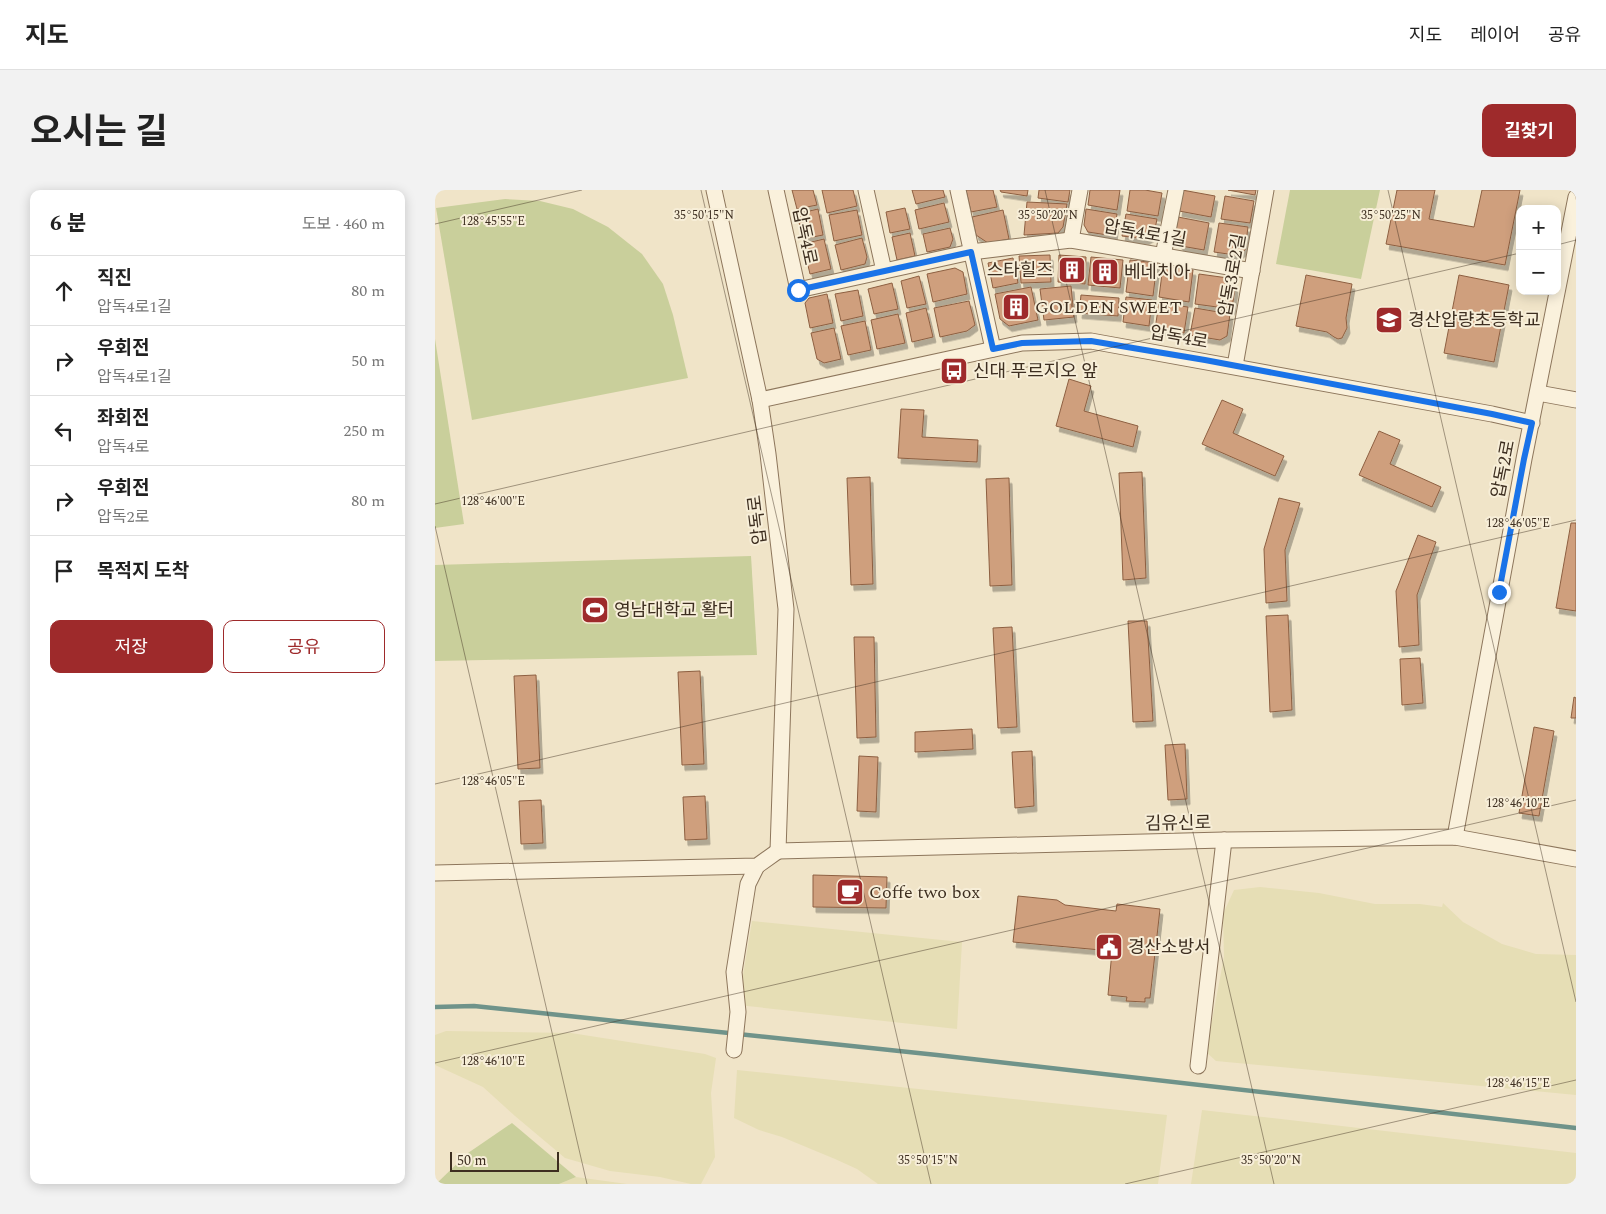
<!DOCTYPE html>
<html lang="ko">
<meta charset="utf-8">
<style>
:root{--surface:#fff;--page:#f2f2f2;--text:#222;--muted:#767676;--line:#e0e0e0;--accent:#9e2a2b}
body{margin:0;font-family:Spectral,"Noto Sans KR",serif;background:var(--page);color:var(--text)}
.controls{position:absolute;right:15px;top:15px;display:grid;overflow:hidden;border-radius:10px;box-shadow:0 2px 12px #0003}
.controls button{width:45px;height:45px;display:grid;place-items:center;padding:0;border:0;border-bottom:1px solid var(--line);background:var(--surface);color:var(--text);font:25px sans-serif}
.scale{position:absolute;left:15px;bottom:12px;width:109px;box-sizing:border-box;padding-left:5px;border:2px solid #3d2e20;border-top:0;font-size:14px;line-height:18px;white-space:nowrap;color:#3d2e20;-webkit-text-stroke:4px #f7eed8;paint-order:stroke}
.stop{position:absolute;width:15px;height:15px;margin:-11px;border:4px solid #1a73e8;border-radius:50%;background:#fff}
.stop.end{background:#1a73e8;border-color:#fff;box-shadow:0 1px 5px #0008}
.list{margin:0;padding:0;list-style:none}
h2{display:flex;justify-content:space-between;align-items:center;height:65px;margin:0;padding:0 20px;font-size:21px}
h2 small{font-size:16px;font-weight:400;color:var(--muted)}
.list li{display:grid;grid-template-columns:32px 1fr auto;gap:15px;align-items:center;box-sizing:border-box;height:70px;padding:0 20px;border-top:1px solid var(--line)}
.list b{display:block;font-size:19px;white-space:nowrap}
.list p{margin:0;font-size:16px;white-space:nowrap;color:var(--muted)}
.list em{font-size:16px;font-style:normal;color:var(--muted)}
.actions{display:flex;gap:10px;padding:15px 20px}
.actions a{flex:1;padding:11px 0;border:1px solid var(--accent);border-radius:10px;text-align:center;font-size:18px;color:var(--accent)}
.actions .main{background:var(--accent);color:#fff}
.icon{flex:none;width:28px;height:28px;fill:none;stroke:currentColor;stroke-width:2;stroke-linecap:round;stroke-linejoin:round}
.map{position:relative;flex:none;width:1141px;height:994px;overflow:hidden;border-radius:10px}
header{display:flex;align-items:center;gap:30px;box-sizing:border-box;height:70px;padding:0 25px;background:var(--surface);border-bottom:1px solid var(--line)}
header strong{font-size:24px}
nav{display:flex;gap:28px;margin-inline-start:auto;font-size:18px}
.intro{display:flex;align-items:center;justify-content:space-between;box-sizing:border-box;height:120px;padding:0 30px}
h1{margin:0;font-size:35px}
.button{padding:12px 22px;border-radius:10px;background:var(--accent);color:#fff;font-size:18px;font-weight:700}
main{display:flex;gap:30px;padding:0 30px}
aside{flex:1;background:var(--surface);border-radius:10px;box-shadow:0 2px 12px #0003}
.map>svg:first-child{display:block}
.farmland{fill:#e6deb5}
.green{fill:#c9cf9b}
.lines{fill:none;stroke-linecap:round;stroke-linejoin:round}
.stream{stroke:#6f938a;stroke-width:4.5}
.building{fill:#cf9f7d;stroke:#8d5f41;filter:url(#shadow)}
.minor-casing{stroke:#8d765c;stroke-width:17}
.minor{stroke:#faf1dc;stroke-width:15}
.route{stroke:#1a73e8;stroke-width:6}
.ticks{fill:none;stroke:#3d2e20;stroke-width:1;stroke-opacity:0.45}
.labels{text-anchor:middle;stroke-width:4;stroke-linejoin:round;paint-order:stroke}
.street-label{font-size:18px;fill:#3d2e20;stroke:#f7eed8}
.poi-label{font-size:18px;fill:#3d2e20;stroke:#f7eed8;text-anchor:start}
.ticks-label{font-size:12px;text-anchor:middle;fill:#3d2e20;stroke:#f7eed8;stroke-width:4;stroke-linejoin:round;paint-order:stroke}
</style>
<header>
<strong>지도</strong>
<nav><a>지도</a><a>레이어</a><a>공유</a></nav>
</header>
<div class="intro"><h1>오시는 길</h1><a class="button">길찾기</a></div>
<main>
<aside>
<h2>6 분<small>도보 · 460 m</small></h2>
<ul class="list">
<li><svg class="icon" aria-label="ahead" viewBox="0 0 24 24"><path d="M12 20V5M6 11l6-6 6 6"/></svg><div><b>직진</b><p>압독4로1길</p></div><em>80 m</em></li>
<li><svg class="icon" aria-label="right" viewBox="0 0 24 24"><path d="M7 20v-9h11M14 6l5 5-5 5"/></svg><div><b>우회전</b><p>압독4로1길</p></div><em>50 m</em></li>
<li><svg class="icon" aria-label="left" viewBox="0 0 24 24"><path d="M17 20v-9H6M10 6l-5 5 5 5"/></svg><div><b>좌회전</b><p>압독4로</p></div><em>250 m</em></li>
<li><svg class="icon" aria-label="right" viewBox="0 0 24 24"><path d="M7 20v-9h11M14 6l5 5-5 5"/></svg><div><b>우회전</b><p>압독2로</p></div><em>80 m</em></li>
<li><svg class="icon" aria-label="arrive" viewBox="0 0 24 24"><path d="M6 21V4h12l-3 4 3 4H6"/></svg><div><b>목적지 도착</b></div></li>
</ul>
<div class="actions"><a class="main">저장</a><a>공유</a></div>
</aside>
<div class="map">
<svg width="1141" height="994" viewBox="0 0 1141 994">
<defs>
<filter id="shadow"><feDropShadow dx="3" dy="5.5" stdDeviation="0" flood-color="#0004"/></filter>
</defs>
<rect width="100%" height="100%" fill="#f0e4c8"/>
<g class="farmland">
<path d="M825 697 884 703 940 714H985L1007 717 1008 713 1028 732 1067 754 1101 764 1141 765V905L781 871 771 862 789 767 788 724 799 700Z"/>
<path d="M317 731 527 752 522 839 303 815Z"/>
<path d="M11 841 136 843 270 864 281 868 276 903 280 967 266 994H256L225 987 175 981 130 968 80 926 48 897 0 875V845Z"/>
<path d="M302 880 732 925 723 994H443L422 979 400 969 347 947 324 940 299 928Z"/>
<path d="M767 920 1141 963V994H756Z"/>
<path d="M141 987 192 994H124Z"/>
</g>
<g class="green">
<path d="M855 0H945L926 89 841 74Z"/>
<path d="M70 9 105 11 138 19 173 37 207 64 228 94 238 125 253 188 37 230 1 18Z"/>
<path d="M0 149 29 334 0 338Z"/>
<path d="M316 366 322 465 0 471V375Z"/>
<path d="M77 933 141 987 124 994H1L33 963Z"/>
</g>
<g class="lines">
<path class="stream" d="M0 817 39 816 502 865 1141 938"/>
</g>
<g class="building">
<path d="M357 0H378L382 15 362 19Z"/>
<path d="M387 0H418L422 16 392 23Z"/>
<path d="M477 0H508L510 7 481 14Z"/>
<path d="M531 0H558L562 17 536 22Z"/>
<path d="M565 0H593L592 6 566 2Z"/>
<path d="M604 0H635L633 12 603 8Z"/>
<path d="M655 0H685L682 20 653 15Z"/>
<path d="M695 0H710L727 3 723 26 692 21Z"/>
<path d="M747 0 780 6 776 27 744 21Z"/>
<path d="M793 0H821L820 5Z"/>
<path d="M962 0H1000L994 29 1039 37 1047 0H1085L1070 75 951 54Z"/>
<path d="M790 6 819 11 815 33 786 29Z"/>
<path d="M592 12 632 14 628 37 623 43 589 45Z"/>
<path d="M509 13 514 32 484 39 480 20Z"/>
<path d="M470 18 475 39 455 43 451 22Z"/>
<path d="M383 19 388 45 368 49 362 24Z"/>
<path d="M651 19 682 24 679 46 653 42 649 35Z"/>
<path d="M422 20 427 45 399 51 394 25Z"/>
<path d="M568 20 574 49 553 53 541 45 537 27Z"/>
<path d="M691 24 722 29 719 44 711 49 687 46Z"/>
<path d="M743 27 774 33 769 60 746 56 740 48Z"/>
<path d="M784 33 813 37 810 60 800 65 779 62Z"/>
<path d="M515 38 518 49 515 57 492 62 488 44Z"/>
<path d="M475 43 480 66 462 70 457 47Z"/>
<path d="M427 48 432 67 430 74 406 80 400 55Z"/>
<path d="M389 49 396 79 375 84 368 54Z"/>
<path d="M615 65 616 92 586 93 584 66Z"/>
<path d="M624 65 651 67 650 94 623 92Z"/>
<path d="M656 67 688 70 685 98 653 95Z"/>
<path d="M578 68 583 93 558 98 553 73Z"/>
<path d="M695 70 722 73 718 106 691 102Z"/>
<path d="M728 76 758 80 754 112 724 107Z"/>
<path d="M520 78 528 82 532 104 498 112 492 84Z"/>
<path d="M764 84 793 88 800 97 797 119 760 114Z"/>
<path d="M871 85 917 94 911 128 912 138 907 148 903 149 899 147 892 142 861 136Z"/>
<path d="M1024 85 1074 95 1059 172 1009 163Z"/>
<path d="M484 86 491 114 472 118 466 91Z"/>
<path d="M457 93 463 119 439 124 433 99Z"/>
<path d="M636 96 639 127 609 130 605 99Z"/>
<path d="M596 97 603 130 574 136 565 129 560 104Z"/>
<path d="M423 100 428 126 406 131 400 104Z"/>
<path d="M392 104 398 133 375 138 370 113 374 108Z"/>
<path d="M646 105 684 108 683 126 644 123Z"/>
<path d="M691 107 717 110 714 136 688 132Z"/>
<path d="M534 111 540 135 532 141 505 147 499 118Z"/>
<path d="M724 113 753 117 749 143 720 139Z"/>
<path d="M491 118 498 147 477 152 471 123Z"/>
<path d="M760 118 795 124 792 146 785 150 755 145Z"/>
<path d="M463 124 470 153 442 159 436 130Z"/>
<path d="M430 131 436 160 413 165 406 136Z"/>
<path d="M399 138 406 169 389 173 382 169 376 143Z"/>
<path d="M634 189 656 196 649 221 703 236 698 257 621 236Z"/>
<path d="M787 210 808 219 798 243 849 266 840 286 767 254Z"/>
<path d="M466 219 489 220 487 247 543 250 542 272 463 268Z"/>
<path d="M944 241 965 250 955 274 1006 297 997 317 924 285Z"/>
<path d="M707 282 711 388 688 390 684 283Z"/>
<path d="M435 287 438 394 416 395 412 288Z"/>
<path d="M574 288 577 395 555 396 551 289Z"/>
<path d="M844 308 865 313 850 360 852 411 831 413 829 359Z"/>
<path d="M1136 333H1141V421L1121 418Z"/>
<path d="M983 345 1001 352 982 405 984 455 964 457 961 401Z"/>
<path d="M853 425 857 520 835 522 831 426Z"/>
<path d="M693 431H712L718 531 698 532Z"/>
<path d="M577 437 582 537 563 538 558 438Z"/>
<path d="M419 447H439L441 547 422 548Z"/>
<path d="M985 468 988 513 967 515 965 469Z"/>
<path d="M265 481 269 574 247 575 243 482Z"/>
<path d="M101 485 105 578 83 579 79 486Z"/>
<path d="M1139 507 1141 508V528H1136Z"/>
<path d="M1099 537 1119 541 1104 626 1084 623Z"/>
<path d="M537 539 538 559 480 562V542Z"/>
<path d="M750 554 752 609 733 610 730 555Z"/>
<path d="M597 561 599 616 580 618 577 562Z"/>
<path d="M424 566 443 567 441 622 422 621Z"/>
<path d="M270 606 272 649 250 650 248 607Z"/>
<path d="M106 610 108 653 86 654 84 611Z"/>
<path d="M378 685 452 687 451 718 378 717Z"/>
<path d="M583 706 622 710 630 715 681 721 682 714 725 719 715 808H710V812L691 811 692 807 673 805 677 761 578 752Z"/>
</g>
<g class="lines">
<g class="minor-casing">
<g id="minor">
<path d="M279 0 325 210 333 264 351 419 343 661"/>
<path d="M341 0 363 100 536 62 636 50 817 81"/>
<path d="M431 0 449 81"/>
<path d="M523 0 558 159"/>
<path d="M636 50 645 0"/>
<path d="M728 66 741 0"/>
<path d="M800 176 831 0"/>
<path d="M1103 203 1141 210"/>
<path d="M325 210 587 153 656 151 1057 224 1097 233"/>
<path d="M1020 647 1089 269 1141 7"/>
<path d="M343 661 789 650 1020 647 1141 669"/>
<path d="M0 683 322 676 343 661"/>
<path d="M299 860 303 822 299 782 313 694 322 676"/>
<path d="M763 876 789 650"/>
</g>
</g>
<use href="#minor" class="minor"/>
</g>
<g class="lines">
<path class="route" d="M363 100 536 62 558 159 587 153 656 151 770 170 1057 224 1097 233 1089 269 1064 402"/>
</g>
<path class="ticks" d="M266 0 496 994M610 0 839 994M953 0 1141 812M0 34 147 0M1122 55 1141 50M0 314 1085 63M0 336 152 994M0 594 1141 330M0 873 1141 610M690 994 1141 890"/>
<defs>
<g id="building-square" transform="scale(1.4375)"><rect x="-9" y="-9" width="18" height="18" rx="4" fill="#9e2a2b" stroke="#f7eed8"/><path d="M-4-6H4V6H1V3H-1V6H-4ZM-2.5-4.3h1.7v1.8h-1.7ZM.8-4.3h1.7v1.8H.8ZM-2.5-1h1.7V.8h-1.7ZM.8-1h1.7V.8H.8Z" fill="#fff"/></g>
<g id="school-square" transform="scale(1.4375)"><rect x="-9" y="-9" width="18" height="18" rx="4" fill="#9e2a2b" stroke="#f7eed8"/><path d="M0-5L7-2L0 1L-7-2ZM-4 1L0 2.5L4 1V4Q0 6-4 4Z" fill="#fff"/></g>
<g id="bus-square" transform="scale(1.4375)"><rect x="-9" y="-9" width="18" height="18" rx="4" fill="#9e2a2b" stroke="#f7eed8"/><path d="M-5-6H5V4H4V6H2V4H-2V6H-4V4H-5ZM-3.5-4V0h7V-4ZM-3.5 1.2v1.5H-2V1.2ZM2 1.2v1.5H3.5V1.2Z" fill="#fff"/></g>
<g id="stadium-square" transform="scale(1.4375)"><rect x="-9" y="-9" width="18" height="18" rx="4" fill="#9e2a2b" stroke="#f7eed8"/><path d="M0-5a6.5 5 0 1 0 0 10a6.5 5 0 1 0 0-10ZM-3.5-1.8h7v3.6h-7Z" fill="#fff"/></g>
<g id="cafe-square" transform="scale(1.4375)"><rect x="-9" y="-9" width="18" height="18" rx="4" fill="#9e2a2b" stroke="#f7eed8"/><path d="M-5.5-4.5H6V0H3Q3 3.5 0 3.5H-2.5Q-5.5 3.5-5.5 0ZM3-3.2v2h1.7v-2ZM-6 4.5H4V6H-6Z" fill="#fff"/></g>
<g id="civic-square" transform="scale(1.4375)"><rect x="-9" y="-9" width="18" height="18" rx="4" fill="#9e2a2b" stroke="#f7eed8"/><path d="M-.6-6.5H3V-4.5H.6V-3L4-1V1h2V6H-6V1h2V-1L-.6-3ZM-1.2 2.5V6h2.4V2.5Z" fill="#fff"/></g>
</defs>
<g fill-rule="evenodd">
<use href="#building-square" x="637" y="80"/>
<use href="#building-square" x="670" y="82"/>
<use href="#building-square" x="581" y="117"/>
<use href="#school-square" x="954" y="130"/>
<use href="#bus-square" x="519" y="181"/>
<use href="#stadium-square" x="160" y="420"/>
<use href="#cafe-square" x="415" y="702"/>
<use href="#civic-square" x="674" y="757"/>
</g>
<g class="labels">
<g class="street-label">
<text transform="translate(710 43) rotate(10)" y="6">압독4로1길</text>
<text transform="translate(370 46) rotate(78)" y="6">압독4로</text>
<text transform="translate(797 85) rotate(-80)" y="6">압독3로2길</text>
<text transform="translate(744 147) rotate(10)" y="6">압독4로</text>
<text transform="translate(1068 279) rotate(-79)" y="6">압독2로</text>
<text transform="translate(322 330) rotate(-97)" y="6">압독로</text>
<text transform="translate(743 633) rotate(-1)" y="6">김유신로</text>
</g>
<g class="poi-label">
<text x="618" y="86" text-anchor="end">스타힐즈</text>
<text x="689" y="88">베네치아</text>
<text x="600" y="123">GOLDEN SWEET</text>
<text x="973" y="136">경산압량초등학교</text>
<text x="538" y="187">신대 푸르지오 앞</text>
<text x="179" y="426">영남대학교 활터</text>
<text x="434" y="708">Coffe two box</text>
<text x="693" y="763">경산소방서</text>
</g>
</g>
<g class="ticks-label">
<text x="269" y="29">35°50'15"N</text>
<text x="613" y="29">35°50'20"N</text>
<text x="956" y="29">35°50'25"N</text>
<text x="58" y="35">128°45'55"E</text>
<text x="58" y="315">128°46'00"E</text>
<text x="1083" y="337">128°46'05"E</text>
<text x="58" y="595">128°46'05"E</text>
<text x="1083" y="617">128°46'10"E</text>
<text x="58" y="875">128°46'10"E</text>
<text x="1083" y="897">128°46'15"E</text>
<text x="493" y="974">35°50'15"N</text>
<text x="836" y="974">35°50'20"N</text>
</g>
</svg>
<div class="controls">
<button>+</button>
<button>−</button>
</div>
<div class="scale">50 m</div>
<div class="stop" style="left:363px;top:100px"></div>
<div class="stop end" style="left:1064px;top:402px"></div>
</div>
</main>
